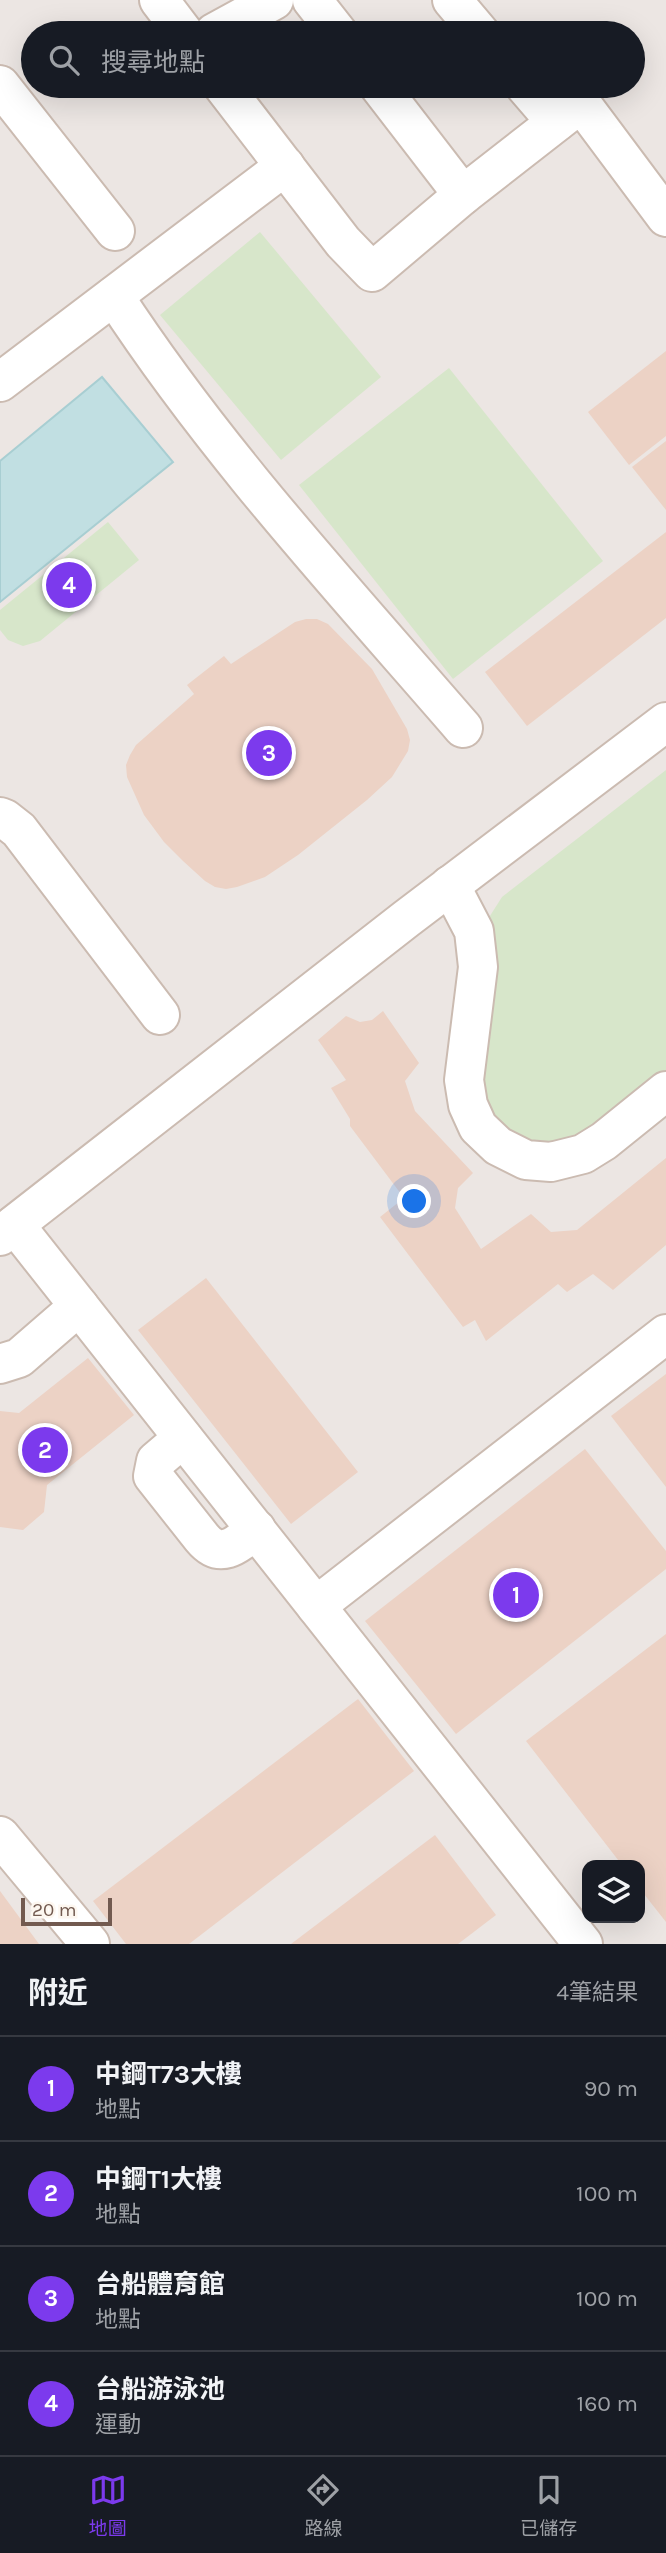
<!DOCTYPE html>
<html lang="zh-TW">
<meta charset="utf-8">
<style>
:root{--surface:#171b24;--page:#242831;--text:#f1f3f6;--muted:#9ea1a6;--line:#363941;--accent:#7c3aed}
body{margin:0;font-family:Karla,"Noto Sans TC",sans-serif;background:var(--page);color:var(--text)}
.controls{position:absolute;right:21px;bottom:21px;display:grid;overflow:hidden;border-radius:14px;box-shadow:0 7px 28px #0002}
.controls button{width:63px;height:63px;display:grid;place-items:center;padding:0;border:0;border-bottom:2px solid var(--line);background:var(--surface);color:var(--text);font:35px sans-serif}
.scale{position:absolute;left:21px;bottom:18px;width:91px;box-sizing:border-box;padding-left:7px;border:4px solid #725a50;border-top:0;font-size:19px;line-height:24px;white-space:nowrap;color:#725a50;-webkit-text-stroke:5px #fdf7f0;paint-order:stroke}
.you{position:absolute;left:415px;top:1202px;width:24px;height:24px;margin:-18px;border:5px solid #fff;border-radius:50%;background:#1a73e8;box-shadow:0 0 0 10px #1a73e833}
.badge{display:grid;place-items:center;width:46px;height:46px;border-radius:50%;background:var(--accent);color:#fff;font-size:23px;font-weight:700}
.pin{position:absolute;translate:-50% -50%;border:4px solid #fff;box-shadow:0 2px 7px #0006}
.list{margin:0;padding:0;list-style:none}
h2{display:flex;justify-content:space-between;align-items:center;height:91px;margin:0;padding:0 28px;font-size:30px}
h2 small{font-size:23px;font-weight:400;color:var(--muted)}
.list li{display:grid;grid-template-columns:46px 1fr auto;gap:21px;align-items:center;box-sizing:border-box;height:105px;padding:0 28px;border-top:2px solid var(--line)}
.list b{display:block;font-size:26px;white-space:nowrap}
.list p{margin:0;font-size:23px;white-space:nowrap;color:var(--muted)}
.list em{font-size:23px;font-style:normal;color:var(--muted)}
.icon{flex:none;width:38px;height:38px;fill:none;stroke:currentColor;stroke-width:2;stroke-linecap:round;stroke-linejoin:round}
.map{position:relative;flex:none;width:666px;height:1944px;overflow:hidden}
.search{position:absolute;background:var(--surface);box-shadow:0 7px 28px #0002;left:21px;right:21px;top:21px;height:77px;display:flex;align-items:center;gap:18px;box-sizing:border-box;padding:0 24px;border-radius:38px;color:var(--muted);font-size:26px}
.sheet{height:511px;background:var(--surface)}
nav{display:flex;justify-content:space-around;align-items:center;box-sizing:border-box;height:98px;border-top:2px solid var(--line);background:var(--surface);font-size:19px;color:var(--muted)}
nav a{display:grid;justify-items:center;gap:4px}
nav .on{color:var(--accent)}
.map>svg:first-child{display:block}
.industrial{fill:#ece6e3;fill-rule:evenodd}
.green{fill:#d7e6ca}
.water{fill:#c1dfe2;stroke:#a8ced2;stroke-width:2}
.building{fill:#ecd2c5}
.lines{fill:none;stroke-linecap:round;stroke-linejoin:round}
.minor-casing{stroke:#cbbbb1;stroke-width:42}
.minor{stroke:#fff;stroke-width:38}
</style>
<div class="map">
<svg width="666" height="1944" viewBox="0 0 666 1944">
<rect width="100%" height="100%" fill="#faf3ea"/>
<path class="industrial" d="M0 0H666V1944H0ZM33 33H633V86H33ZM587 1865H640V1918H587Z"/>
<g class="green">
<path d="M260 232 381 377 281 460 160 315Z"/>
<path d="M449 368 603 561 453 679 299 485Z"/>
<path d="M108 522 139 560 40 641 23 646 8 640 0 630V610Z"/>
<path d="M666 770V1080L579 1144 519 1145 478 1103 488 919 502 897Z"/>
</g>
<path class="water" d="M102 377 173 462 0 602V461Z"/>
<g class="building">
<path d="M666 351V436L629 465 588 412Z"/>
<path d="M666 441V510L632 467Z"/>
<path d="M666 532V618L527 726 485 672Z"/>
<path d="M306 619H317L328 624 372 669 407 729 410 740 408 751 392 777 367 800 298 855 265 877 237 887 226 889 215 887 205 881 183 861 164 842 144 815 127 777 126 765 130 755 136 745 194 694 187 685 224 656 231 664 295 622Z"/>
<path d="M383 1011 419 1063 405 1081 415 1111 473 1173 458 1188 455 1208 481 1249 531 1214 551 1232 577 1230 666 1158V1245L613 1290 593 1274 567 1292 558 1284 486 1341 475 1320 463 1327 380 1217 404 1198 350 1126V1119L331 1088 346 1080 318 1040 346 1016 360 1022 372 1020Z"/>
<path d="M206 1278 358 1472 291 1524 138 1330Z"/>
<path d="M88 1358 134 1415 47 1485 44 1512 23 1530 0 1527V1411L19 1413Z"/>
<path d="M666 1374V1487L611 1416Z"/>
<path d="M585 1449 666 1551V1569L456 1734 365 1621Z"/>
<path d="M666 1634V1922L640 1889V1865H622L526 1741Z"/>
<path d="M358 1699 414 1771 189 1944H126L93 1901Z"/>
<path d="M435 1835 496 1915 458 1944H291Z"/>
<path d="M0 1891 39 1944H0Z"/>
</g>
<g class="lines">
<g class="minor-casing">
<g id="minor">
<path d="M159 0 184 33"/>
<path d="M312 0 338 33"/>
<path d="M452 0 480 33"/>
<path d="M214 33 274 0"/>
<path d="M0 85 115 231"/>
<path d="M223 86 343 242 372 272 463 195 581 103 666 217"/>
<path d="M379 86 463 195"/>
<path d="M525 86 556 122"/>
<path d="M114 296C215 451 342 588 463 728"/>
<path d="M0 382 285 166"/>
<path d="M0 817 5 819 19 830 160 1015"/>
<path d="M450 885 474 931 478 967 464 1080 468 1105 478 1127 498 1146 526 1160 551 1162 583 1154 604 1141 666 1091"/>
<path d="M15 1225 583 1944"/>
<path d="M0 1236 406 919 666 722"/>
<path d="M0 1364 19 1358 79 1306"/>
<path d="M183 1438 156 1461 153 1476 202 1538C221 1561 238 1544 256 1529"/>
<path d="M316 1606 666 1334"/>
<path d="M0 1836 90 1944"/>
</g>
</g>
<use href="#minor" class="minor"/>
</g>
</svg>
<div class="controls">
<button><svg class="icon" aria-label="layers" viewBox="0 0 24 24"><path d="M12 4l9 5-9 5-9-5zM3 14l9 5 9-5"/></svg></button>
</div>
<div class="scale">20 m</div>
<div class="you"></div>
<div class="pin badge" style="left:516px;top:1595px">1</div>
<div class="pin badge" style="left:45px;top:1450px">2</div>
<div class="pin badge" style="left:269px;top:753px">3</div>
<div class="pin badge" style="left:69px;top:585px">4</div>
<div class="search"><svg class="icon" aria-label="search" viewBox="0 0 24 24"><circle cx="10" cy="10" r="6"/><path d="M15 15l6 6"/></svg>搜尋地點</div>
</div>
<section class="sheet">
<h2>附近<small>4筆結果</small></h2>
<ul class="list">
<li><span class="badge">1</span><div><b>中鋼T73大樓</b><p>地點</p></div><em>90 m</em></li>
<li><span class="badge">2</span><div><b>中鋼T1大樓</b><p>地點</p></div><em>100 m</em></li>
<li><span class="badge">3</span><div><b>台船體育館</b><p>地點</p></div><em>100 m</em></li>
<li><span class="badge">4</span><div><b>台船游泳池</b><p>運動</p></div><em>160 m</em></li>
</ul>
</section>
<nav>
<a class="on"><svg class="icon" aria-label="map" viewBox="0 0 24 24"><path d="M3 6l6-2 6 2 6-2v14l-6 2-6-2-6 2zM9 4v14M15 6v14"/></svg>地圖</a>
<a><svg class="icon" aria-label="directions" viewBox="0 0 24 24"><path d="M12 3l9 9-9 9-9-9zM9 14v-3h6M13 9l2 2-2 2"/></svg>路線</a>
<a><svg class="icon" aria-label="saved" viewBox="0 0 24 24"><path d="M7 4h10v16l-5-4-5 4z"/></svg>已儲存</a>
</nav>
